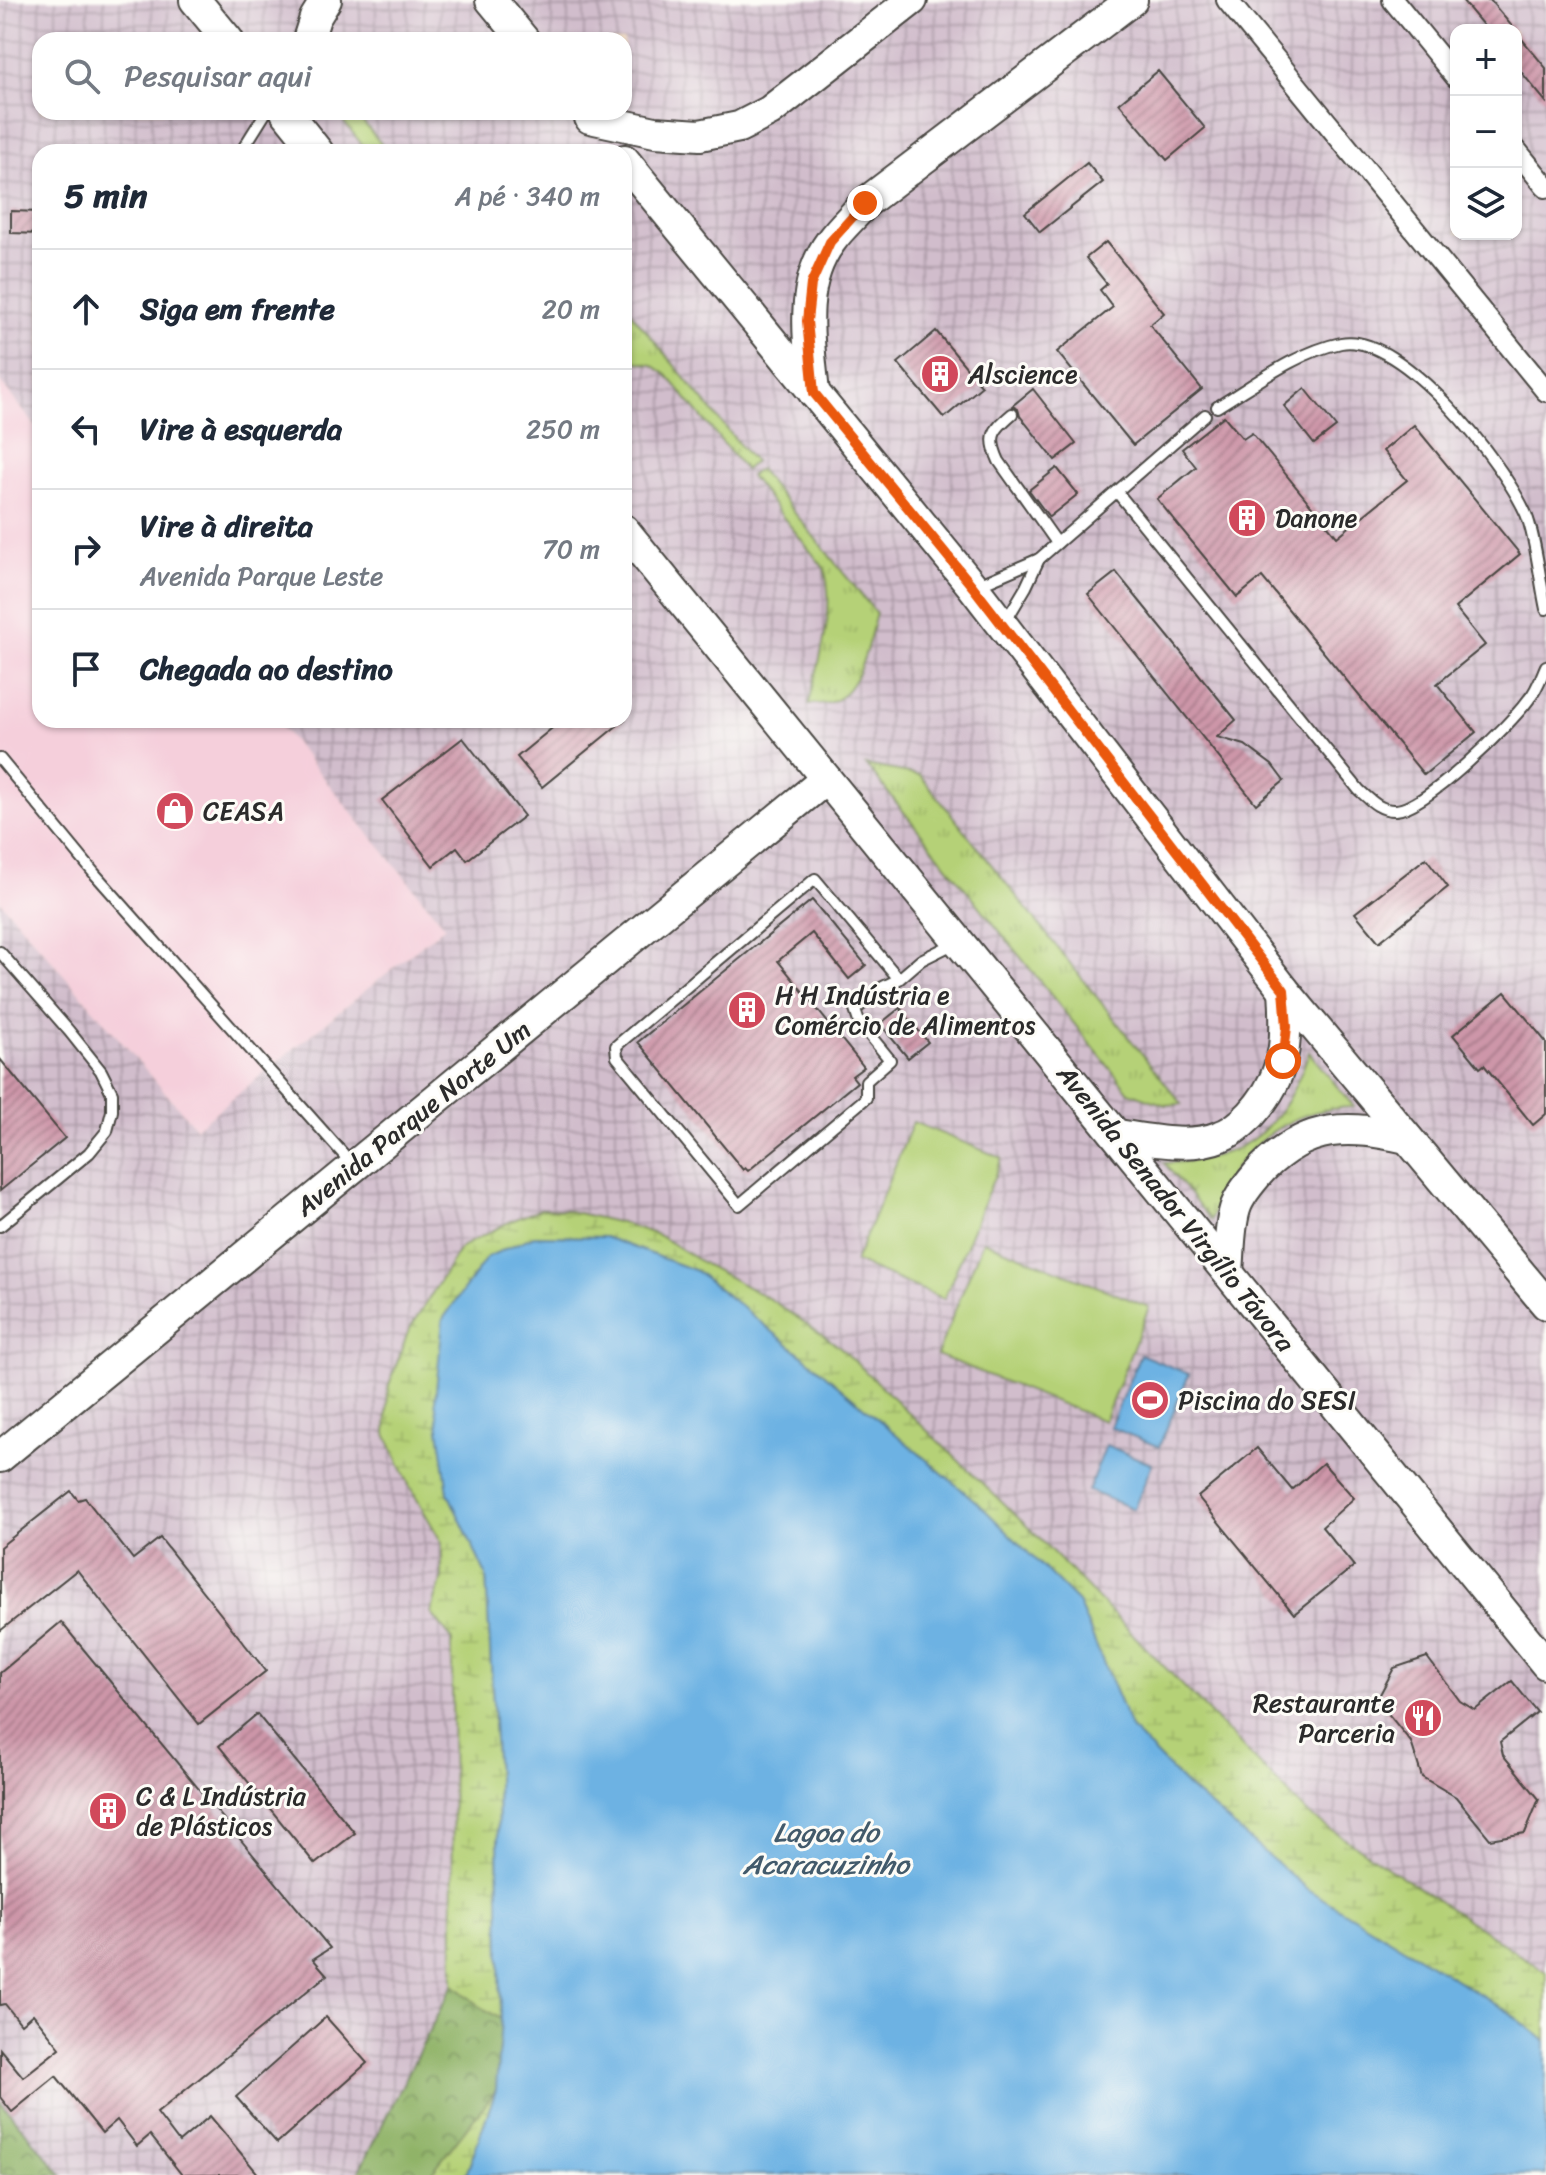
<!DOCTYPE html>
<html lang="pt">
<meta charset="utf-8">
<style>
:root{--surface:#fff;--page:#f6f6f7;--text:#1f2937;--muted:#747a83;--line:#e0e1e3}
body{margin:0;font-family:Sriracha,sans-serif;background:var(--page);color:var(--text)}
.controls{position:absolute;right:24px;top:24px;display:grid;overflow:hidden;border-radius:16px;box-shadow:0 2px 6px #0004}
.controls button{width:72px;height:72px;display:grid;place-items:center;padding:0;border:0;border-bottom:2px solid var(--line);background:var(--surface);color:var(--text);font:40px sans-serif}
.stop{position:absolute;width:24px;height:24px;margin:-18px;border:6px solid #ea580c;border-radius:50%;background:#fff}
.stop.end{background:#ea580c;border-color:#fff;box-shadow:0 2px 8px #0008}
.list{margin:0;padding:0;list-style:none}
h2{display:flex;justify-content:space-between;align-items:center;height:104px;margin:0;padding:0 32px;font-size:34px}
h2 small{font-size:26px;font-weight:400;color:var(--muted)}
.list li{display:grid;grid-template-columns:52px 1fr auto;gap:24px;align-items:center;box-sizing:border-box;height:120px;padding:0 32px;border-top:2px solid var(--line)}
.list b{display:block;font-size:30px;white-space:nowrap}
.list p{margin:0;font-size:26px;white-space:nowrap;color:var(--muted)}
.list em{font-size:26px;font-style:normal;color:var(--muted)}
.icon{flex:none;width:44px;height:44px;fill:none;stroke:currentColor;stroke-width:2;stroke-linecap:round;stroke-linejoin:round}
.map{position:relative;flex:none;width:1546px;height:2175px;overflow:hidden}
.search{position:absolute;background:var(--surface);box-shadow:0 2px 6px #0004;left:32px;top:32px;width:600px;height:88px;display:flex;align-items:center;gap:20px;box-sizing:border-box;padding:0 28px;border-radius:24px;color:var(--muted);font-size:30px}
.panel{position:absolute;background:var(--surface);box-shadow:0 2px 6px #0004;left:32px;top:144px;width:600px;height:584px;border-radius:24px}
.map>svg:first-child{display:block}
.built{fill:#f5cfdb}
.industrial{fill:url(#industrial-grid);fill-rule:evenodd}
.grass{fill:url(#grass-tufts);stroke:#707e51;stroke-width:2}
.forest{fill:url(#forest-crowns);stroke:#5e6f4a;stroke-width:2}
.wetland{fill:url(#wetland-marsh);stroke:#707e51;stroke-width:2}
.park{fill:#b5d177;stroke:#707e51;stroke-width:2}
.water{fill:#6db2e3;stroke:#4c6e87;stroke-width:2}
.building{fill:url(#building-hatch)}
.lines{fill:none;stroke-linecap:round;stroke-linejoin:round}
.lane-casing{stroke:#494642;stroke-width:14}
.street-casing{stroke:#494642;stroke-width:24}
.secondary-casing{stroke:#494642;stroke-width:34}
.lane{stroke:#fff;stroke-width:10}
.street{stroke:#fff;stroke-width:20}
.secondary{stroke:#fff;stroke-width:30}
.route{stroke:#ea580c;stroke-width:10}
.labels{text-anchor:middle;stroke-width:6;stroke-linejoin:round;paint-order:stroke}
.poi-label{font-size:26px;fill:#2b2b2b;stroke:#fdfcf7;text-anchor:start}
.street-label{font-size:26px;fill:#2b2b2b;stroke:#fdfcf7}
.water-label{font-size:28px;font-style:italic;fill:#425a6b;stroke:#fdfcf7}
</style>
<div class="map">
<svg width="1546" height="2175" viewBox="0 0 1546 2175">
<defs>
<pattern id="industrial-grid" width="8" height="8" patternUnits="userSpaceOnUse" patternTransform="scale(2)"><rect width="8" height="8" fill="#d1bdcc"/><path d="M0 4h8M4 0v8" fill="none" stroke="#aa9aa6"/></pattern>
<pattern id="grass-tufts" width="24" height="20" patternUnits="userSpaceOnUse" patternTransform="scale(2)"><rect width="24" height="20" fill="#b5d177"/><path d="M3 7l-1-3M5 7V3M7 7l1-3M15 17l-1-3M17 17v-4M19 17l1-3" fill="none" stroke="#9cb467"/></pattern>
<pattern id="forest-crowns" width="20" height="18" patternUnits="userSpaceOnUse" patternTransform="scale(2)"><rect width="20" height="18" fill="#90b368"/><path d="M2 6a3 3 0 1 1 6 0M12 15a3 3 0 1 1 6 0" fill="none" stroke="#769256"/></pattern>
<pattern id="wetland-marsh" width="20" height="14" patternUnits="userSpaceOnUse" patternTransform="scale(2)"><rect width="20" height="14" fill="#b5d177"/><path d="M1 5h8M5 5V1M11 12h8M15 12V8" fill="none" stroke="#9cb467"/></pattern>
<pattern id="building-hatch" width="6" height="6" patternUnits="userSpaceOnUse" patternTransform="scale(2)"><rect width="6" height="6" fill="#cd96a9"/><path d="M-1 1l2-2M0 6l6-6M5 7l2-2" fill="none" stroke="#a77b8a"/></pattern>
</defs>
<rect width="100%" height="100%" fill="#fdfcf7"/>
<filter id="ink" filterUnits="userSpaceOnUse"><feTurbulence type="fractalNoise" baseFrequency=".0125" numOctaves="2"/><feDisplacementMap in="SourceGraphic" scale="16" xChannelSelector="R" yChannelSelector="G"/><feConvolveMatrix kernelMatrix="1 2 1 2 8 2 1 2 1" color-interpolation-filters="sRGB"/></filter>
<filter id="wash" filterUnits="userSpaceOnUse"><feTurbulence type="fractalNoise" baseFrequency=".006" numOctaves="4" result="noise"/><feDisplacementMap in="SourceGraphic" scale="32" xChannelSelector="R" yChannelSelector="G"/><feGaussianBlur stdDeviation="1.8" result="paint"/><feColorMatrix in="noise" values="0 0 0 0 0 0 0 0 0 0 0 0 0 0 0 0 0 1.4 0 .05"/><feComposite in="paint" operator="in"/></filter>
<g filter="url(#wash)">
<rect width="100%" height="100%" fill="#f5ddc2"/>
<path class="built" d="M0 382 40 431V720H276L445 926 196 1128 0 901Z"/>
<path class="industrial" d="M0 0H1546V2175H0V901L196 1128 445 926 276 720H624V152H40V431L0 382ZM1456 30H1516V234H1456ZM40 40H624V112H40Z"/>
<g class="grass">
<path d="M340 112H355L388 152H368L344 122Z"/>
<path d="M624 304 754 462 745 470 667 375 652 365 624 359Z"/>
<path d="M759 469 876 613C869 640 860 694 829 703 823 704 815 704 809 704 818 661 837 612 824 568L750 476Z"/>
<path d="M866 765 920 775 1182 1104 1165 1105 1129 1092Z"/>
<path d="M1309 1052 1354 1107C1283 1108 1230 1153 1211 1220L1164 1163C1248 1161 1282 1128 1309 1052Z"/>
</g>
<g class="forest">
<path d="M453 1984 478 2005 501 2019 496 2090 430 2175H357Z"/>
<path d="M0 2101 62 2175H0Z"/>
</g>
<g class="wetland">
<path d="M541 1209 565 1210 625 1224 658 1235 706 1265 770 1299 840 1347 1034 1533 1309 1815 1546 1972V2042L1509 2012 1307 1889 1189 1788 1131 1729 1078 1602 980 1505 802 1355 696 1271 605 1237 534 1236 487 1257 443 1319 448 1493 486 1575 497 1777 501 2019 478 2005 453 1984 452 1639 431 1613 442 1578V1543L410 1487 386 1434 388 1388 408 1332 461 1247 511 1221Z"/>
<path d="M496 2090 466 2175H430Z"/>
</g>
<g class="park">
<path d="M913 1122 1002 1158 944 1299 855 1262Z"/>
<path d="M983 1241 1149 1307 1104 1421 937 1355Z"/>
</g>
<g class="water">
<path d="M534 1236 605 1237 696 1271 802 1355 980 1505 1078 1602 1131 1729 1189 1788 1307 1889 1509 2012 1546 2042V2175H466L496 2090 501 2019 497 1777 486 1575 448 1493 435 1401 443 1319 487 1257Z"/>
<path d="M1140 1354 1189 1374 1159 1447 1110 1427Z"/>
<path d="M1106 1445 1152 1464 1134 1509 1088 1491Z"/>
</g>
<g id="blocks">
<g class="building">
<path d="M1462 0H1490L1515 30H1487Z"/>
<path d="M1516 32 1546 68V102L1516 66Z"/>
<path d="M1158 71 1205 128 1167 160 1119 103Z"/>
<path d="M1087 163 1103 182 1040 232 1025 213Z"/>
<path d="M11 211 40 212V234L11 233Z"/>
<path d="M1106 242 1164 313 1150 325 1202 389 1133 445 1057 352 1113 307 1100 290 1107 284 1086 258Z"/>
<path d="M936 331 982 386 944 418 898 363Z"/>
<path d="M1305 388 1336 427 1314 444 1284 406Z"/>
<path d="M1033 389 1076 444 1055 460 1020 416 1018 409 1012 406Z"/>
<path d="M1224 416 1243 439 1252 433 1337 537 1407 480 1383 451 1414 425 1520 554 1455 608 1485 645 1437 684 1476 732 1424 775 1262 577 1237 597 1157 499 1196 467 1182 449Z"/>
<path d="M1057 468 1078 494 1049 517 1029 490Z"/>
<path d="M1116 572 1236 720 1217 737 1245 745 1272 765 1284 781 1256 804 1088 594Z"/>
<path d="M562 720H624L542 787 517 757Z"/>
<path d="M463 738 524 816 467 860 457 847 433 866 382 800Z"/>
<path d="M1426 858 1448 887 1379 942 1355 913Z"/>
<path d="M812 900 866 965 849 979 812 933 778 961 864 1067 852 1076 857 1082 748 1171 745 1168 743 1170 638 1042Z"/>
<path d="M1505 992 1546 1042V1114L1533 1125 1484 1065 1480 1068 1453 1035Z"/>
<path d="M900 1008 928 1042 908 1058 880 1024Z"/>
<path d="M0 1059 65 1138 0 1191Z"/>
<path d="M1257 1448 1292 1490 1323 1463 1354 1498 1322 1527 1354 1566 1294 1614 1198 1497Z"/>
<path d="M71 1491 78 1500 85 1498 133 1559 160 1538 266 1671 199 1724 77 1570 0 1631V1547Z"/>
<path d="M61 1622 330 1948 313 1959 327 1975 157 2113 179 2142 210 2116 259 2175H182L150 2135 137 2146 117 2120 102 2133 56 2076 12 2112 0 2097V2049L23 2077 60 2048 33 2014 21 2024 5 2004 0 2005V1673Z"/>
<path d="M1427 1657 1460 1701 1475 1710 1512 1681 1537 1712 1500 1742 1503 1755 1539 1799 1525 1833 1490 1839 1456 1797 1422 1777 1411 1742 1377 1700 1394 1668Z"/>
<path d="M257 1714 355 1833 315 1864 219 1746Z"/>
<path d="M326 2017 367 2063 277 2143 236 2097Z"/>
</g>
</g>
</g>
<g filter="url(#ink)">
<use href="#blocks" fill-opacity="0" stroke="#494642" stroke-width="2"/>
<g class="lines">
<g class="lane-casing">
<g id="lane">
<path d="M241 152 266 112"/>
<path d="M1217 407C1255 384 1297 352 1341 343 1401 331 1504 464 1526 514 1536 538 1540 582 1546 609"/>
<path d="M1012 414C992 431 988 437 999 461L1057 543"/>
<path d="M1117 492 1359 790C1370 800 1380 811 1396 810 1426 808 1510 725 1529 699 1537 690 1541 677 1546 666"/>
<path d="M978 585 1039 559 1205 415"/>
<path d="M1004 624 1026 587 1039 559"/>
<path d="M0 759 94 873 353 1165"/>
<path d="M0 952 69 1031 101 1071 112 1093V1111L107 1131 89 1153 0 1226"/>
<path d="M899 979 815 879 616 1046 617 1057 739 1205 866 1098V1081L890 1060 859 1022 855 1010 883 987 899 979 921 960 957 942"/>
</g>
</g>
<g class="street-casing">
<g id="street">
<path d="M1227 0 1546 391"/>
<path d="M1393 0 1456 77"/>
<path d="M1516 150 1546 187"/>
</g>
</g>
<g class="secondary-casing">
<g id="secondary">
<path d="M195 0 228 40"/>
<path d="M491 0 524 40"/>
<path d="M308 40 315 18 326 0"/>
<path d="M286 112 318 152"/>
<path d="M590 118 655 132 700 135 739 127 770 111 912 0"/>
<path d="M624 160 973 587 1284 990 1546 1304"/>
<path d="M814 393C809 342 798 285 831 241 841 227 854 216 865 203L1132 0"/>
<path d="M624 530 1546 1664"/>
<path d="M1118 1135C1150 1140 1190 1149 1221 1136 1235 1131 1250 1117 1259 1105 1288 1068 1287 1035 1284 990"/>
<path d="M1228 1271C1230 1251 1229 1229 1235 1209 1239 1195 1253 1179 1263 1168 1309 1123 1348 1125 1407 1138"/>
<path d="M0 1457 826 779"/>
</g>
</g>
<use href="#lane" class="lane"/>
<use href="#street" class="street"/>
<use href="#secondary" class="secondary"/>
</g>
</g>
<g class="lines" filter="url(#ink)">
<path class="route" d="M865 203 830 242 811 284 807 321 814 393 973 587 1284 990 1287 1027 1283 1061"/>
</g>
<defs>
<g id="building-disc" transform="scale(2)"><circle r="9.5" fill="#d1495b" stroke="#fdfcf7"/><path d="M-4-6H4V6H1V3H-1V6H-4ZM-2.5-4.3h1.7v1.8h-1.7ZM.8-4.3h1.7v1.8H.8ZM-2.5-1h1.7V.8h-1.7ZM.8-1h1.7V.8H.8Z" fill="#fff"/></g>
<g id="shop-disc" transform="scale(2)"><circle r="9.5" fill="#d1495b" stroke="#fdfcf7"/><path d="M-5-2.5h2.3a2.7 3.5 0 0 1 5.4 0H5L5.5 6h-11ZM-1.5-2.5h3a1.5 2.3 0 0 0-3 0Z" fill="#fff"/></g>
<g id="stadium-disc" transform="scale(2)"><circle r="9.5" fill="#d1495b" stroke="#fdfcf7"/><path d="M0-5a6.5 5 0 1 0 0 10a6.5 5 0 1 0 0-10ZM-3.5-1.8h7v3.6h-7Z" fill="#fff"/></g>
<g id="restaurant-disc" transform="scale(2)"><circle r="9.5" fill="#d1495b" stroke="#fdfcf7"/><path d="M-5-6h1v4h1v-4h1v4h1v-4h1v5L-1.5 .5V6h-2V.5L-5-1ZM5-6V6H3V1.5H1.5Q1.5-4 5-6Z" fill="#fff"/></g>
</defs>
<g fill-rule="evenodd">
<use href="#building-disc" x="940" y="374"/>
<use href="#building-disc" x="1247" y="518"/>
<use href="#shop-disc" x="175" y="811"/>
<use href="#building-disc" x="747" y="1010"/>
<use href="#stadium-disc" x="1150" y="1400"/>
<use href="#restaurant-disc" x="1423" y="1718"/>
<use href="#building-disc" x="108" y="1811"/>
</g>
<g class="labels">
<g class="poi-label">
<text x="968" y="383">Alscience</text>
<text x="1275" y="527">Danone</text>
<text x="203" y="820">CEASA</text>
<text x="775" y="1004">H H Indústria e<tspan x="775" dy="30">Comércio de Alimentos</tspan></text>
<text x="1178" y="1409">Piscina do SESI</text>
<text x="1395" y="1712" text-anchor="end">Restaurante<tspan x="1395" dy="30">Parceria</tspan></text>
<text x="136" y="1805">C &amp; L Indústria<tspan x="136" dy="30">de Plásticos</tspan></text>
</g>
<g class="street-label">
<text transform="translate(413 1118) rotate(-39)" y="9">Avenida Parque Norte Um</text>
<text transform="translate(1176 1208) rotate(51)" y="9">Avenida Senador Virgílio Távora</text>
</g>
<g class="water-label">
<text x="826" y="1842">Lagoa do<tspan x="826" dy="32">Acaracuzinho</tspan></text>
</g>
</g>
</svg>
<div class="controls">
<button>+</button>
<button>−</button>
<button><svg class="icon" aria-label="layers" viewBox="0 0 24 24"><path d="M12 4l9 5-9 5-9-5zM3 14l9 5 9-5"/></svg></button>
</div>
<div class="stop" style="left:1283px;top:1061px"></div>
<div class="stop end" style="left:865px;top:203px"></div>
<div class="search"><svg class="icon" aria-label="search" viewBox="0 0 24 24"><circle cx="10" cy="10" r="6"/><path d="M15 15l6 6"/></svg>Pesquisar aqui</div>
<section class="panel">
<h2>5 min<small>A pé · 340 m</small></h2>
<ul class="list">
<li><svg class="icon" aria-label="ahead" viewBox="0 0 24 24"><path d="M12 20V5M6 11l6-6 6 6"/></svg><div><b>Siga em frente</b></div><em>20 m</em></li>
<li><svg class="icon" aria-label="left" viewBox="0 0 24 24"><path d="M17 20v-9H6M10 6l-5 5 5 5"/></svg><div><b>Vire à esquerda</b></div><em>250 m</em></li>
<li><svg class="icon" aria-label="right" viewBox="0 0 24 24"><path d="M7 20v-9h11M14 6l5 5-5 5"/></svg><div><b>Vire à direita</b><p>Avenida Parque Leste</p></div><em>70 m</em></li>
<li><svg class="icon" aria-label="arrive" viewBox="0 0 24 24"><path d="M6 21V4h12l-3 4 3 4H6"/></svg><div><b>Chegada ao destino</b></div></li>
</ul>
</section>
</div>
